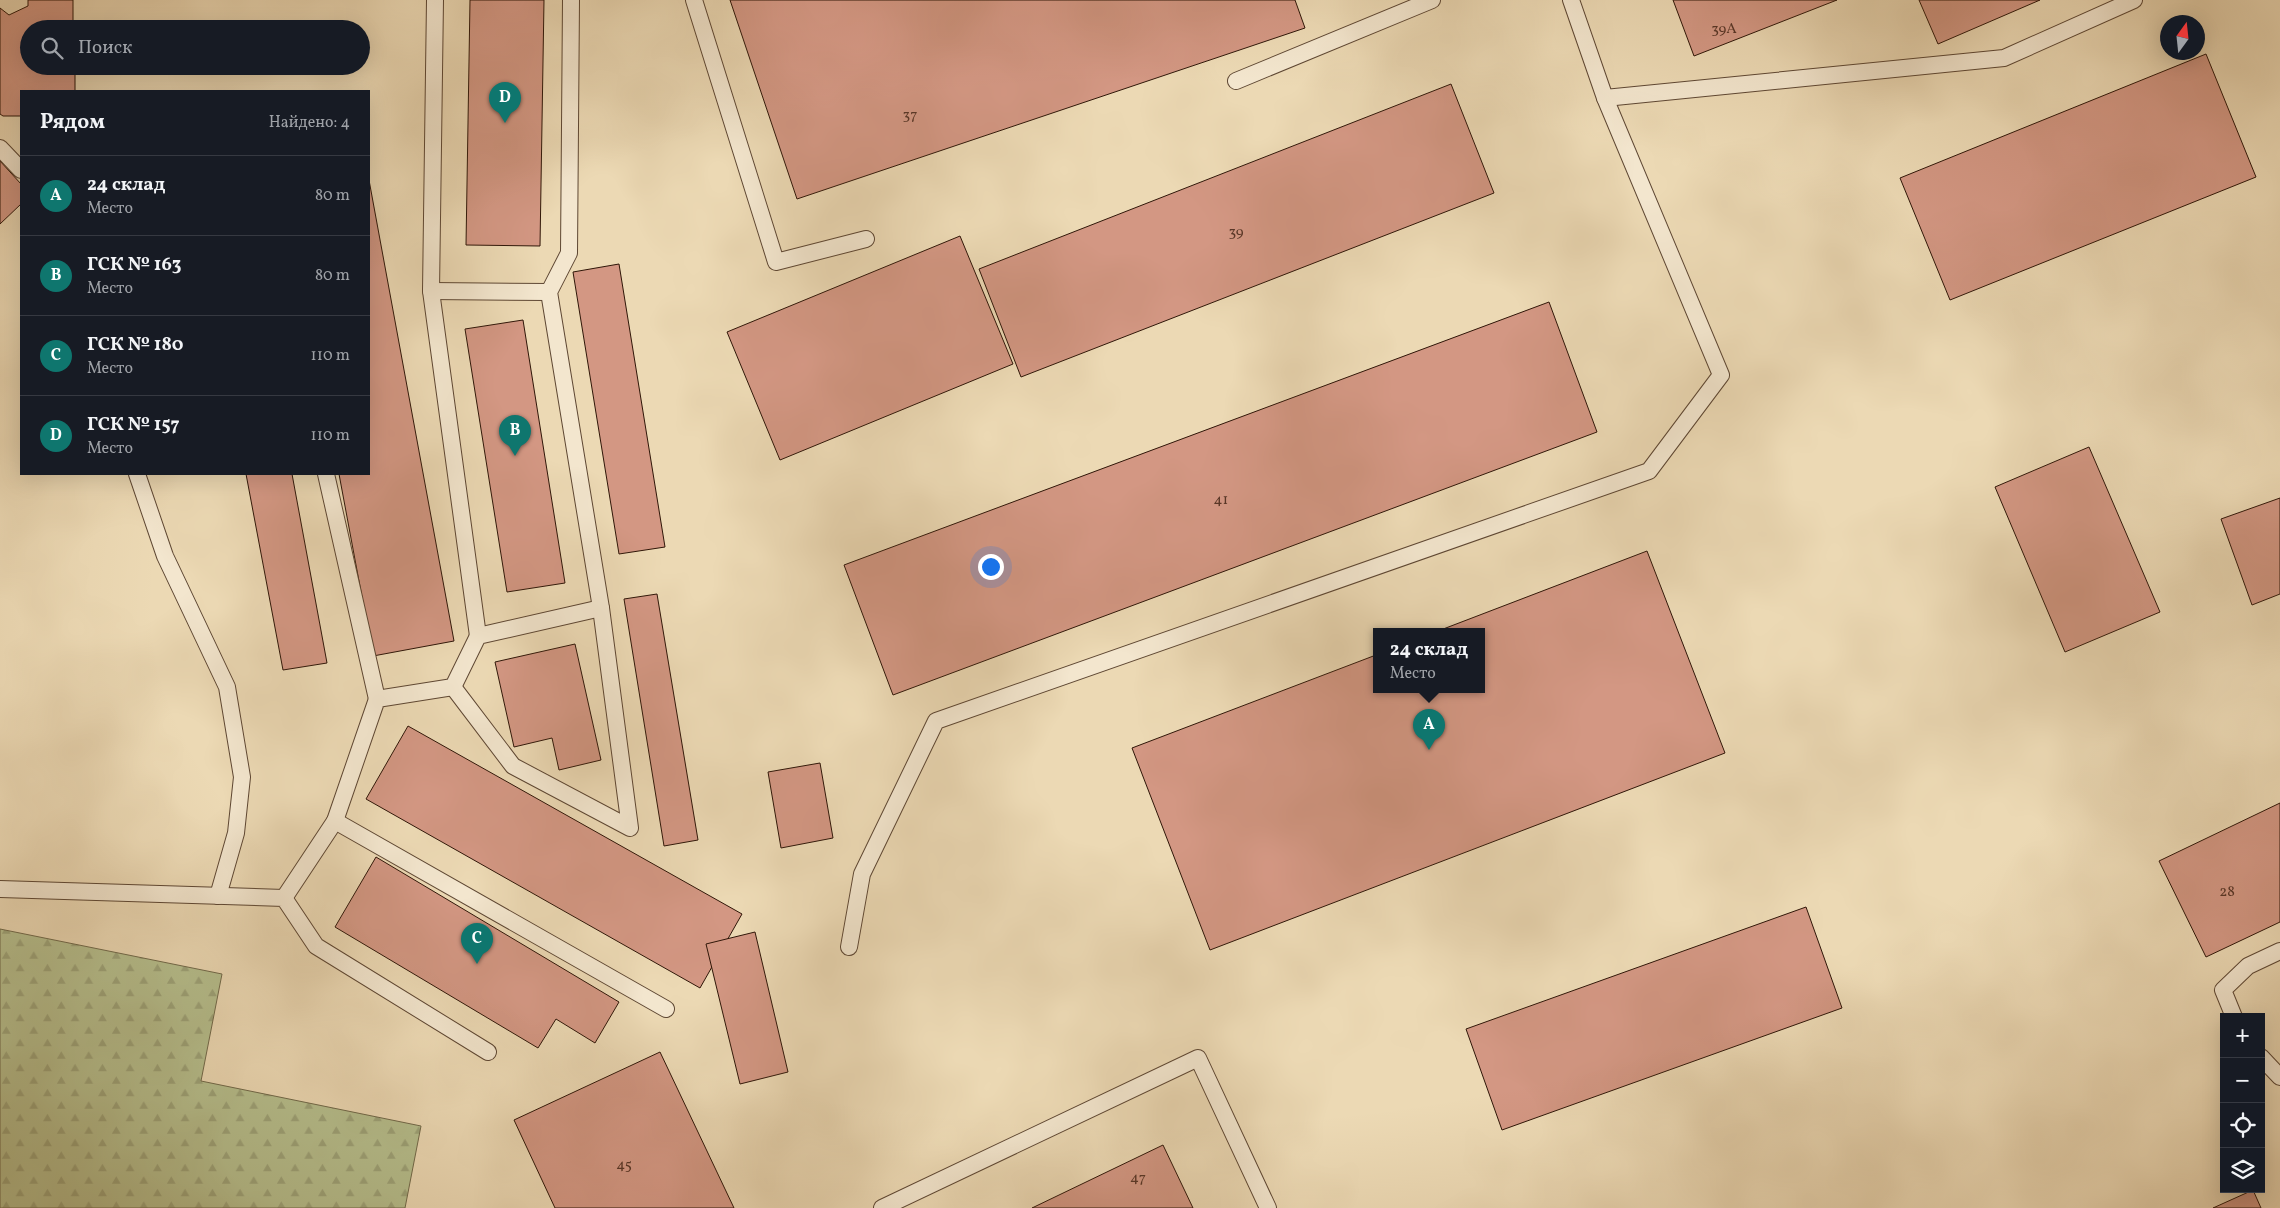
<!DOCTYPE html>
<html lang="ru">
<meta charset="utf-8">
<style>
:root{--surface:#171b24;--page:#20242c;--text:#f1f3f6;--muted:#9ea1a6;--line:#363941;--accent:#0f766e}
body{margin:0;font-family:Vollkorn,serif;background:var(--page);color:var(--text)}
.controls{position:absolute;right:15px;bottom:15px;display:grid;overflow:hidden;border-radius:0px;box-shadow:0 5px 20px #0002}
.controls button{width:45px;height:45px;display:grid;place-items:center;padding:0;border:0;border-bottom:1px solid var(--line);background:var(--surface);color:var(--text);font:25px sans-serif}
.compass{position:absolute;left:2160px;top:15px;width:45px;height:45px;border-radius:50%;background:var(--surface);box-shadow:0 5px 20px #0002;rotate:15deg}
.you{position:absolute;left:990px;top:566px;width:18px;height:18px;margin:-12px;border:4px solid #fff;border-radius:50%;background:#1a73e8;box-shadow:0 0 0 8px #1a73e833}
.badge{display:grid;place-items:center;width:32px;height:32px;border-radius:50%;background:var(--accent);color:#fff;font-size:16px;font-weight:700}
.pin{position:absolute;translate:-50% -41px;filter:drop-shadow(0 1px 2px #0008)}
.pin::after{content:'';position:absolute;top:26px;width:18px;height:15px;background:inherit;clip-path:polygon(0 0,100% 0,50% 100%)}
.popup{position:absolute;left:1373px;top:628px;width:112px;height:65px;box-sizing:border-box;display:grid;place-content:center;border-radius:0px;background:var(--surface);filter:drop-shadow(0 1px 4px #0005);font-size:16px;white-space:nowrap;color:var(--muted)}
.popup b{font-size:19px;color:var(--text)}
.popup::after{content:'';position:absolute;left:50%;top:100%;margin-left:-10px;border:10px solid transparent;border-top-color:var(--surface)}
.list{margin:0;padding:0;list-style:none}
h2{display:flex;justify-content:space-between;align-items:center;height:65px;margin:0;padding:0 20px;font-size:21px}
h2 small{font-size:16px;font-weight:400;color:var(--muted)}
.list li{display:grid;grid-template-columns:32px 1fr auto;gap:15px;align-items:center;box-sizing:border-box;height:80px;padding:0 20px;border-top:1px solid var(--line)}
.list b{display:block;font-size:19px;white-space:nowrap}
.list p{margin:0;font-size:16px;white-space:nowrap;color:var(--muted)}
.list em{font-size:16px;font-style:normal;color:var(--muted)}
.icon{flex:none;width:28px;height:28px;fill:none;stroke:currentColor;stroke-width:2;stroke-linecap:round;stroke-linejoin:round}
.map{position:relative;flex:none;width:2280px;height:1208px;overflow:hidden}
.search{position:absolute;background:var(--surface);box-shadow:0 5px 20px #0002;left:20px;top:20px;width:350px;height:55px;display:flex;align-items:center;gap:12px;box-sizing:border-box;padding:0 18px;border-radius:28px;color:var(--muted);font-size:19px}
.panel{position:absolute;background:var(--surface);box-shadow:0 5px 20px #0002;left:20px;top:90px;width:350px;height:385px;border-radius:0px}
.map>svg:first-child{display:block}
.forest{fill:url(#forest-firs);stroke:#726a4b}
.building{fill:#d39783;stroke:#2f1608}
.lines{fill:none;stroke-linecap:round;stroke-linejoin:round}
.service-casing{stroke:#5e4733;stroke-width:18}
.service{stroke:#f3e6ce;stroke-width:16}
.labels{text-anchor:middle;stroke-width:4;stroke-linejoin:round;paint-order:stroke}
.number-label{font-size:15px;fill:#583627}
</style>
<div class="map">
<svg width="2280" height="1208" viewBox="0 0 2280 1208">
<defs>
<pattern id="forest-firs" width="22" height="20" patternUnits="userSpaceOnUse" patternTransform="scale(1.25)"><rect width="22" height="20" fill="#b6bf8e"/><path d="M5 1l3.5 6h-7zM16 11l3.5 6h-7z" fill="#9da379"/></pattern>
</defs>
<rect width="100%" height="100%" fill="#ecd9b4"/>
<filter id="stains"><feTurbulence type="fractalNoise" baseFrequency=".004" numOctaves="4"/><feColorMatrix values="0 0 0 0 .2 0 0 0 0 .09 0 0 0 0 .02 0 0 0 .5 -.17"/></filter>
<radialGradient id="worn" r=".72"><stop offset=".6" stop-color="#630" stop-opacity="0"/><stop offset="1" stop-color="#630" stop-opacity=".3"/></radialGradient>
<path class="forest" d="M0 929 222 974 201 1081 421 1126 405 1208H0Z"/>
<g class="building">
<path d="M28 0H73V29H29V66H75V91H21V116H3L0 114V8L9 15 28 6Z"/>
<path d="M470 0H544L540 246 466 245Z"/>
<path d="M730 0H1295L1305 28 797 199Z"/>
<path d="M1673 0H1837L1694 56Z"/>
<path d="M1919 0H2040L1938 44Z"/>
<path d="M2206 54 2256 177 1950 300 1900 178Z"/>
<path d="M1451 84 1494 193 1021 377 979 269Z"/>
<path d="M0 161 21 184V204L0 224Z"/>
<path d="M369 180 454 641 373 656 339 474H369Z"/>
<path d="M960 236 1013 364 780 460 727 332Z"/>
<path d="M619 264 665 547 619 554 573 272Z"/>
<path d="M1549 302 1597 432 893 695 844 565Z"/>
<path d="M523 320 565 583 507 592 465 329Z"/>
<path d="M2089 447 2160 612 2065 652 1995 487Z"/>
<path d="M246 474H292L327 663 283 670Z"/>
<path d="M2280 498V594L2252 605 2221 519Z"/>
<path d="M1647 551 1725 753 1210 950 1132 748 1376 655V689H1482V631H1438Z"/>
<path d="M657 594 698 840 664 846 624 599Z"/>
<path d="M575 644 601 760 559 770 552 738 514 747 495 662Z"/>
<path d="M408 726 742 914 700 988 366 799Z"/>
<path d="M820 763 833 838 781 848 768 772Z"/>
<path d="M2280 803V922L2206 957 2159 861Z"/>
<path d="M376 857 619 1002 595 1043 556 1019 538 1048 335 927Z"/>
<path d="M1806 907 1842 1008 1502 1130 1466 1029Z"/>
<path d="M755 932 788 1072 740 1084 706 944Z"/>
<path d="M660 1052 734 1208H555L514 1120Z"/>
<path d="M1163 1145 1193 1208H1032Z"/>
<path d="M2253 1190 2261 1208H2213Z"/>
</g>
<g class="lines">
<g class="service-casing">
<g id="service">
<path d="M435 0 431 291 478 636"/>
<path d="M694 0 776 262 866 239"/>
<path d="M1236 81 1432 0"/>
<path d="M1605 98 2004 58 2134 0"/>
<path d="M0 148 21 170"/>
<path d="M431 291 549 292"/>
<path d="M137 474 165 556 227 687 242 777 236 833 218 896"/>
<path d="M326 474 377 699"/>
<path d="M453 687 513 766 630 828 601 608 549 292 569 253 571 0"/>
<path d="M335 821 377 699 453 687 478 636 601 608"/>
<path d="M0 889 284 898 316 946 488 1052"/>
<path d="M284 898 335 821 666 1009"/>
<path d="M849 947 862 874 936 721 1649 471 1721 375 1605 98 1571 0"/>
<path d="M2234 1017 2223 990 2248 966 2280 951"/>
<path d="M2261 1057 2280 1077"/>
<path d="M882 1208 1198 1058 1268 1208"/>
</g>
</g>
<use href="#service" class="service"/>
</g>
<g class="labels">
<g class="number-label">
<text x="1724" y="33">39А</text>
<text x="910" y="119">37</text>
<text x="1236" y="236">39</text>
<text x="1221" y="504">41</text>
<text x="2227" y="896">28</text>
<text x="624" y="1169">45</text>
<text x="1138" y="1182">47</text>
</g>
</g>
<rect width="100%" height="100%" filter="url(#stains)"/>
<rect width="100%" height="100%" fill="url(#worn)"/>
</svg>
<div class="controls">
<button>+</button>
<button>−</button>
<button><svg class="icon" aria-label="locate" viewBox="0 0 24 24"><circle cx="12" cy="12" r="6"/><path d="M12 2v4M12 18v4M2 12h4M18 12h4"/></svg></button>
<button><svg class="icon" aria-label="layers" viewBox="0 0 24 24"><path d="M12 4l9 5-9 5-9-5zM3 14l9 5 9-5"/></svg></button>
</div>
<svg class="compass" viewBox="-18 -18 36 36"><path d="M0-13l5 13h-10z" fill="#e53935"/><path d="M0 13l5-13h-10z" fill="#9ea1a6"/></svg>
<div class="you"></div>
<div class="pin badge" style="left:1429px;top:750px">A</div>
<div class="popup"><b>24 склад</b>Место</div>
<div class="pin badge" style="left:515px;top:456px">B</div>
<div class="pin badge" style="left:477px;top:964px">C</div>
<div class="pin badge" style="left:505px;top:123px">D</div>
<div class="search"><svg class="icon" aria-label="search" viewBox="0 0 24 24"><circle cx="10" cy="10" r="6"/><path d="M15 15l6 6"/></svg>Поиск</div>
<section class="panel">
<h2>Рядом<small>Найдено: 4</small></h2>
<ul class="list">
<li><span class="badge">A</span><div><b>24 склад</b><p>Место</p></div><em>80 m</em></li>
<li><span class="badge">B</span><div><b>ГСК № 163</b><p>Место</p></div><em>80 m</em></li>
<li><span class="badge">C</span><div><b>ГСК № 180</b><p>Место</p></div><em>110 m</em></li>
<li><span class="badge">D</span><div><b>ГСК № 157</b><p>Место</p></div><em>110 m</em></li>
</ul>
</section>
</div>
